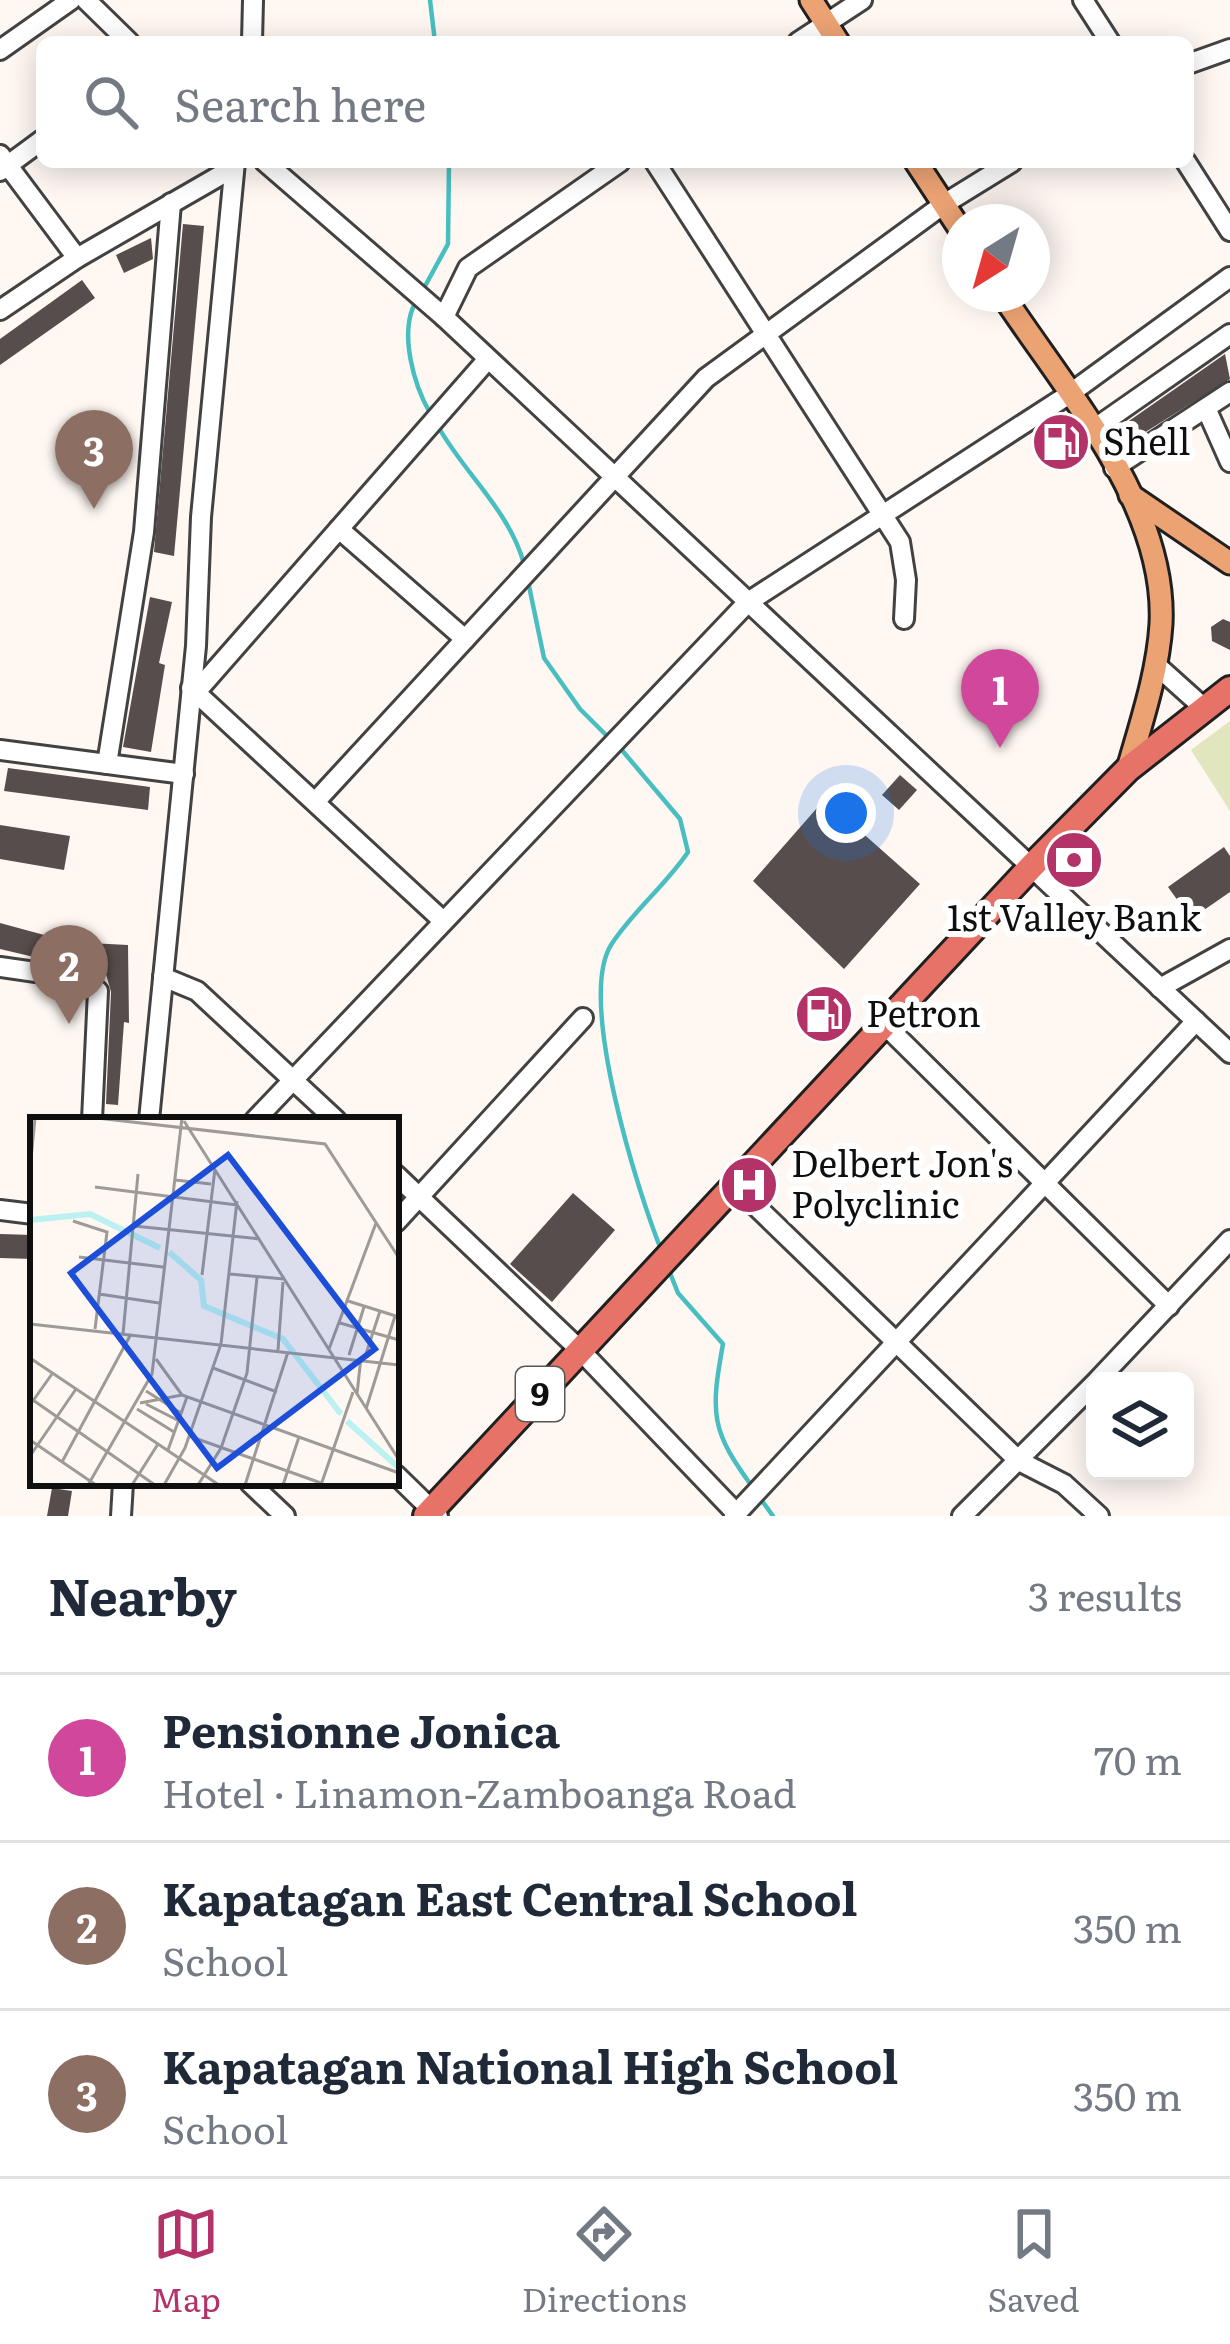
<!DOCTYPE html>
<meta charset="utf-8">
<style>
:root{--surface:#fff;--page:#f2f2f3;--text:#1f2937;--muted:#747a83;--line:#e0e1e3;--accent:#b33368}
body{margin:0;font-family:Literata,serif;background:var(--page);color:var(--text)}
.controls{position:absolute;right:36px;bottom:36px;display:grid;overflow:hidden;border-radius:18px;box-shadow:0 6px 30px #0003}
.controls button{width:108px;height:108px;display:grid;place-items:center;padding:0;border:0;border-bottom:3px solid var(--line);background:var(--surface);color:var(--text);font:60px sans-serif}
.compass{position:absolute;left:942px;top:204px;width:108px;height:108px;border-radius:50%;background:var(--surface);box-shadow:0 6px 30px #0003;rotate:217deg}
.you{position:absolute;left:846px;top:813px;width:42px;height:42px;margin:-30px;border:9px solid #fff;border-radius:50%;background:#1a73e8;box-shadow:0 0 0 18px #1a73e833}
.badge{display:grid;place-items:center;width:78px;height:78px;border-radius:50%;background:var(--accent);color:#fff;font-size:39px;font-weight:700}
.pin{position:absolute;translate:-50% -99px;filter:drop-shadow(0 3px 6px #0008)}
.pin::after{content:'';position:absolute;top:63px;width:42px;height:36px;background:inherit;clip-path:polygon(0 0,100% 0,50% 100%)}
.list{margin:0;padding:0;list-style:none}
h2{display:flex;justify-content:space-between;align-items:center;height:156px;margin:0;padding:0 48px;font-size:51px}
h2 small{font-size:39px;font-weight:400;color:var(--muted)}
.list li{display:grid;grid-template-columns:78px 1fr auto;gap:36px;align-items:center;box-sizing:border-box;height:168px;padding:0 48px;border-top:3px solid var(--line)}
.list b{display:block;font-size:45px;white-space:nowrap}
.list p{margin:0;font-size:39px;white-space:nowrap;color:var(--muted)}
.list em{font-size:39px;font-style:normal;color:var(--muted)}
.icon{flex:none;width:66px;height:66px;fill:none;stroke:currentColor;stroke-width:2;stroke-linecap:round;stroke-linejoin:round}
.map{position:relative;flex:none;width:1230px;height:1516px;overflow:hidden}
.search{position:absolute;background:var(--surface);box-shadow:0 6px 30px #0003;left:36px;right:36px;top:36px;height:132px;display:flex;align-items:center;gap:30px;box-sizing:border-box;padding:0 42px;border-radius:18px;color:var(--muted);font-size:45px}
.sheet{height:660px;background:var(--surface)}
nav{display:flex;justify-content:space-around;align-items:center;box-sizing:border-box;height:168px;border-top:3px solid var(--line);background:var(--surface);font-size:33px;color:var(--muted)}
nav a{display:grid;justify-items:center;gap:6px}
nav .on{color:var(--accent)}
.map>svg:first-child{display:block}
.green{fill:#e1e6be}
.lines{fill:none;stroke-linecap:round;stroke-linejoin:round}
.stream{stroke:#49bec1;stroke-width:4.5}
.building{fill:#574d4c}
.minor-casing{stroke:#424242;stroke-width:24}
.major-casing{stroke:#202020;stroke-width:27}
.highway-casing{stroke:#202020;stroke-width:30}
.minor{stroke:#fff;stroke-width:18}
.major{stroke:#eca374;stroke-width:21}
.highway{stroke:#e77267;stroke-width:24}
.labels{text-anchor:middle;stroke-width:12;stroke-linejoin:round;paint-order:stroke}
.shield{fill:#fff;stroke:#575757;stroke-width:3}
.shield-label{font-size:33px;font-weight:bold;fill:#0f0f0f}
.poi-label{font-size:36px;fill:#0f0f0f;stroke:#fff;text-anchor:start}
.inset-river{fill:none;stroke:#bbf1f1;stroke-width:6}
.inset-road{fill:none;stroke:#9e9a97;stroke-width:3}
.view{fill:#1d4ed8;fill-opacity:0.15;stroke:#1d4ed8;stroke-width:6}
.inset-edge{fill:none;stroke:#0f0f0f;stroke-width:6}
</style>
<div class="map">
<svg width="1230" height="1516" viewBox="0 0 1230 1516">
<rect width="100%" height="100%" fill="#fef7f2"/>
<path class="green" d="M1230 721V811L1191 750Z"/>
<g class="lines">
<g class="stream">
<path d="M430 0 435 42"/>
<path d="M424 288 448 244 449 162"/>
<path d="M415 303C399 334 414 385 430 413"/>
<path d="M439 428C466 475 510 512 524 564"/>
<path d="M528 581 544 658 580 709 612 741"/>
<path d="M621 749 680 819 688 852C666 885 632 912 611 945 577 1000 638 1193 662 1252"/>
<path d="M668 1268 678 1293 723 1344C710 1415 711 1431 754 1489"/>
<path d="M760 1498 773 1516"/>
</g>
</g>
<g class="building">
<path d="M183 224 204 226 174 556 154 552Z"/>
<path d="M151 238 153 259 124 273 116 255Z"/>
<path d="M82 280 95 298 0 365V339Z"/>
<path d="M1225 354 1230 379 1136 438 1126 423Z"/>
<path d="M150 597 172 602 159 663 165 665 151 752 123 747Z"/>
<path d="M1223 619 1230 622V650L1212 641 1211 627Z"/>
<path d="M8 768 150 787 148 810 4 791Z"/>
<path d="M900 775 917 790 899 810 882 795Z"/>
<path d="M838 784 865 808 858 816 865 822 858 829 920 884 844 969 753 881Z"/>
<path d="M0 825 70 836 64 870 0 859Z"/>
<path d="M1076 847 1088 858 1074 872 1063 861Z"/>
<path d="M1224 847 1230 856V892L1191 919 1168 887Z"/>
<path d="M0 923 70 942 128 945 129 1023 124 1022 118 1105 106 1104 111 992 106 974 0 949Z"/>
<path d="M816 995 844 1019 832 1033 804 1009Z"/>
<path d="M573 1193 615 1230 552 1302 510 1264Z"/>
<path d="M0 1234 33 1235V1259L0 1258Z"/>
<path d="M52 1488 72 1491 68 1516H47Z"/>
</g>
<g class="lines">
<g class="minor-casing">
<g id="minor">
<path d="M86 0 129 42"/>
<path d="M1083 0 1110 42"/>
<path d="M252 42 253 0"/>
<path d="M798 42 862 0"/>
<path d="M0 50 71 0"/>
<path d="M1188 64 1230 49"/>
<path d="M0 155 77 258"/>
<path d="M265 162 444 317 1230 1053"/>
<path d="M655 162 900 542 906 580 904 619"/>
<path d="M1186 162 1230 231"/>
<path d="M0 171 42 140"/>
<path d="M0 310 77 258 233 168"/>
<path d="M444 317 468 268 620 162"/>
<path d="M1206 408 1230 462"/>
<path d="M1091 431 1230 334"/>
<path d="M1114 468 1230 392"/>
<path d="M339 529 465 639"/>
<path d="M1155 664 1204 708"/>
<path d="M191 688 441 919"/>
<path d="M196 692 488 359"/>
<path d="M0 750 184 774"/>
<path d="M107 764 144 532 171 203"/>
<path d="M316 801 706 378 944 204 1012 162"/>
<path d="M0 967 84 979 98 991 92 1120"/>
<path d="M163 977 197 991 336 1120"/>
<path d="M1160 988 1230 949"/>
<path d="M884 1024 1169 1306"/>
<path d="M149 1120 196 646 201 517 235 162"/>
<path d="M255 1120 748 602 1068 395 1230 277"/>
<path d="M396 1175 580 1350 736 1513"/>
<path d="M735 1186 1019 1461 1064 1484 1099 1516"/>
<path d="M0 1210 33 1214"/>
<path d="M396 1222 583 1018"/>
<path d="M1097 1381 1230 1240"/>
<path d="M396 1475 438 1516"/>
<path d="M250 1483 285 1516"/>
<path d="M121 1516 123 1483"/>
<path d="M734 1516 1196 1021"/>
<path d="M962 1516 1095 1383"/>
</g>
</g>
<g class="major-casing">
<g id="major">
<path d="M811 0 838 42"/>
<path d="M916 162 960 229"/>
<path d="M1002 294C1064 389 1167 504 1161 624 1158 673 1141 723 1128 769"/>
<path d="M1130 495 1230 563"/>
</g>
</g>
<g class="highway-casing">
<path id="highway" d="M426 1516 1031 867 1128 769 1230 689"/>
</g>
<use href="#minor" class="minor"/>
<use href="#major" class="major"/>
<use href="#highway" class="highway"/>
</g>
<defs>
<g id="fuel-disc" transform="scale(3)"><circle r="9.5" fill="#b33368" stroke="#fff"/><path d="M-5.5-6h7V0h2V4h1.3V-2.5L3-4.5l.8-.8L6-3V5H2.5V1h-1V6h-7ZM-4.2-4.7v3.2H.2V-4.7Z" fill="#fff"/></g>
<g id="bank-disc" transform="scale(3)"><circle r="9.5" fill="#b33368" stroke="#fff"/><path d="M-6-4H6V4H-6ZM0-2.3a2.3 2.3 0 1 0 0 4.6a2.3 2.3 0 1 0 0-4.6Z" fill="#fff"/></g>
<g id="hospital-disc" transform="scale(3)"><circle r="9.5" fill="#b33368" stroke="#fff"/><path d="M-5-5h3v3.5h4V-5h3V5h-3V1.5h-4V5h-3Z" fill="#fff"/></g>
</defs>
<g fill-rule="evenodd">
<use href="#fuel-disc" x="1061" y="442"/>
<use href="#bank-disc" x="1074" y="860"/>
<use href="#fuel-disc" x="824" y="1014"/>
<use href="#hospital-disc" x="749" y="1185"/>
</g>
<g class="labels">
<rect class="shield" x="516" y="1367" width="48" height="54" rx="9"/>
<g class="shield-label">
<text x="540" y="1406">9</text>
</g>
<g class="poi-label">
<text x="1103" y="455">Shell</text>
<text x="1074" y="931" text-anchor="middle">1st Valley Bank</text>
<text x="866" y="1027">Petron</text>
<text x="791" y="1177">Delbert Jon's<tspan x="791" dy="41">Polyclinic</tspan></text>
</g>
</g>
<g transform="translate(30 1117)">
<rect width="369" height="369" fill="#fef7f2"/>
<path class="inset-river" d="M0 103 60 97 130 131M139 135 171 163 174 189 253 222 311 297M317 304 369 351"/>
<path class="inset-road" d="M67 1 295 27 369 141M154 4 369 343M0 52 5 1M145 63 181 67M65 70 207 88M43 104 77 115 65 212M104 109 230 122M49 140 133 150M200 157 254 162M172 158 185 52M69 177 129 186M318 184 369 200M310 206 369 223M0 207 369 248M93 217 108 57M299 232 346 106M248 233 253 165M319 238 334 190M335 240 350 194M0 241 189 368M126 242 152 278 369 356M183 251 247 275M116 274 151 296M327 277 331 240M0 281 125 368M110 286 152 278M116 287 155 307M0 288 22 257M107 292 144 315M336 292 365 199M159 319 291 366M0 323 66 368M138 333 157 280M0 339 46 272M32 345 101 217M58 368 122 257 152 1M102 368 128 327M134 368 155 331 191 227 207 84M168 368 191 331 217 256 227 160M215 368 258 235M253 368 269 320M291 368 323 275"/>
<path class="view" d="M198 38 345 232 187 351 41 156Z"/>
<rect width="369" height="369" class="inset-edge"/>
</g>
</svg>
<div class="controls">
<button><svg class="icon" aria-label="layers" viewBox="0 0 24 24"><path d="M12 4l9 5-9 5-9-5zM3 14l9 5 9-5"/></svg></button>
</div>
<svg class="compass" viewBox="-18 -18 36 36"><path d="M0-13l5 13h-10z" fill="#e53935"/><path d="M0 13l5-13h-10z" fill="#747a83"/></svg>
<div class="you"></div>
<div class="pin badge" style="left:1000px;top:748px;background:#d1479c">1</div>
<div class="pin badge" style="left:69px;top:1024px;background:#8d6e63">2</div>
<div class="pin badge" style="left:94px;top:509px;background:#8d6e63">3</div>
<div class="search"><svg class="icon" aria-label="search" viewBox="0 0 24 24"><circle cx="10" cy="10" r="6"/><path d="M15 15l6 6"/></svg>Search here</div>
</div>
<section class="sheet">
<h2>Nearby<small>3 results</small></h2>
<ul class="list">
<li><span class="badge" style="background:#d1479c">1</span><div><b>Pensionne Jonica</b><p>Hotel · Linamon-Zamboanga Road</p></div><em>70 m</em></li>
<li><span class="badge" style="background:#8d6e63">2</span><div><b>Kapatagan East Central School</b><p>School</p></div><em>350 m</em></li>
<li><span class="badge" style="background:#8d6e63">3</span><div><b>Kapatagan National High School</b><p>School</p></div><em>350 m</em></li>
</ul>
</section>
<nav>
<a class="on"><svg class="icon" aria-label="map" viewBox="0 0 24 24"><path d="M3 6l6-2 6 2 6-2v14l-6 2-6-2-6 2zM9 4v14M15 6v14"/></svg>Map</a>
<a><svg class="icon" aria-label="directions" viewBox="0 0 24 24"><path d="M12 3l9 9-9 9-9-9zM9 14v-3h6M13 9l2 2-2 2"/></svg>Directions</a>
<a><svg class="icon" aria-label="saved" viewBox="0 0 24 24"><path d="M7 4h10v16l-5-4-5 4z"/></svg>Saved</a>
</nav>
